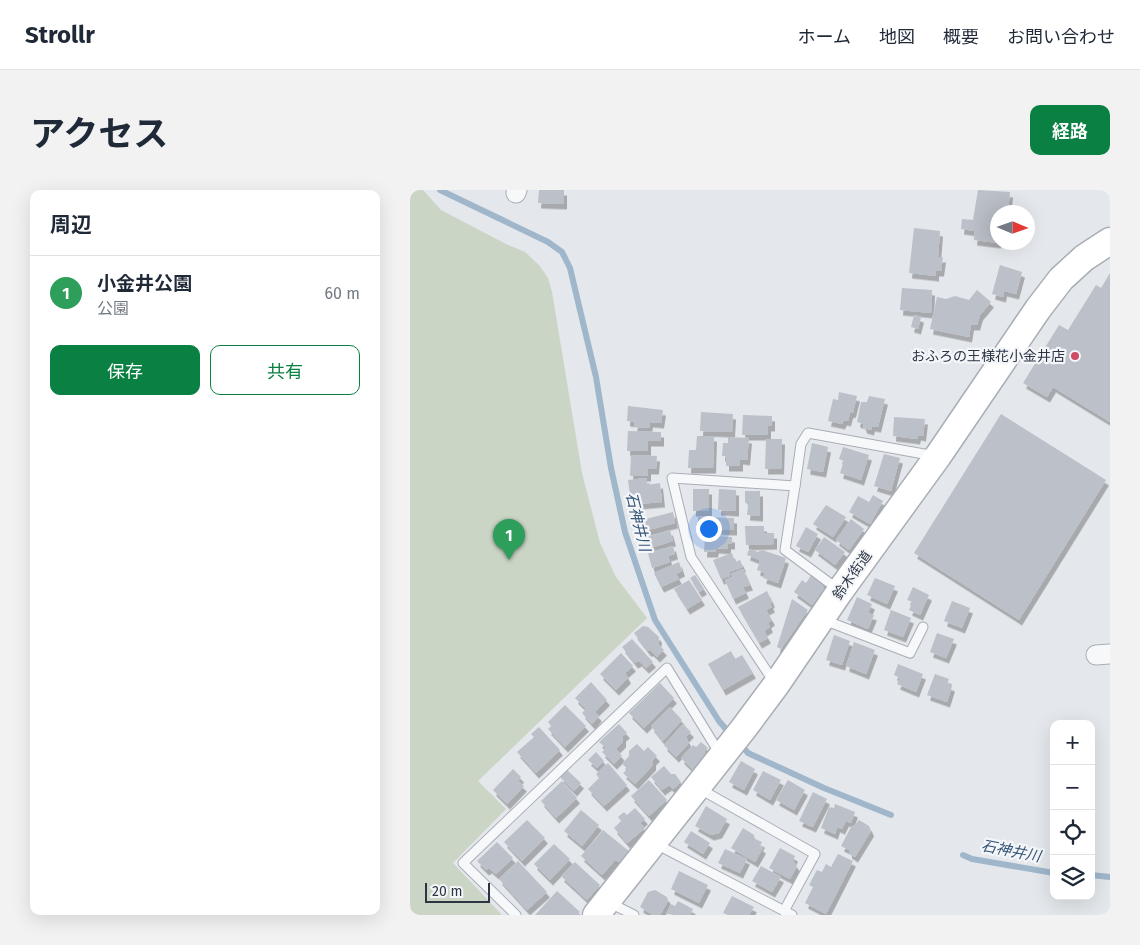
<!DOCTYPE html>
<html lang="ja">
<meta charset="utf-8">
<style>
:root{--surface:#fff;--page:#f2f2f3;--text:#1f2937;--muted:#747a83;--line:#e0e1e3;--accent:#0b8043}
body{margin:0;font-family:"Fira Sans","Noto Sans JP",sans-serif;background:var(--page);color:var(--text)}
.controls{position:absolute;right:15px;bottom:15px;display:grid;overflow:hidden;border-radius:10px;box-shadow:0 5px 20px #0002}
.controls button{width:45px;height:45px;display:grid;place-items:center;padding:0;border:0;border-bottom:1px solid var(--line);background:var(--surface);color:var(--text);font:25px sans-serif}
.compass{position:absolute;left:580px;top:15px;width:45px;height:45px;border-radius:50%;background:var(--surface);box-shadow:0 5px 20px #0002;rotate:92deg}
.scale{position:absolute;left:15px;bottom:12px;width:65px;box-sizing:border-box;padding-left:5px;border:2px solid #2b3544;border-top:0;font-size:14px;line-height:18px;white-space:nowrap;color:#2b3544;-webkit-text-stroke:4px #f4f6f9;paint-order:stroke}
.you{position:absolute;left:298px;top:338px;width:18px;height:18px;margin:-12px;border:4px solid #fff;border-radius:50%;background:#1a73e8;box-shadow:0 0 0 8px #1a73e833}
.badge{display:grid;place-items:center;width:32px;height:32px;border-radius:50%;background:var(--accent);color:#fff;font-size:16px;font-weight:700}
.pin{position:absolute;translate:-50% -41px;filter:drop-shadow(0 1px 2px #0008)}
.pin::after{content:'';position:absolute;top:26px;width:18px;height:15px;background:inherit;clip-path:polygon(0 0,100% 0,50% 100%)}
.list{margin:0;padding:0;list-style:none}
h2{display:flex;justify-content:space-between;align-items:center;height:65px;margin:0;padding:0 20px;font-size:21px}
h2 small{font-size:16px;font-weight:400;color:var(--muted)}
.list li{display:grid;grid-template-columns:32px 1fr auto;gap:15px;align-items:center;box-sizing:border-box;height:75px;padding:0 20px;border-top:1px solid var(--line)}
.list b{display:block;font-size:19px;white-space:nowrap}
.list p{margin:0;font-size:16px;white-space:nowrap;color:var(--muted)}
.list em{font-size:16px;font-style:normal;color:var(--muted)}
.actions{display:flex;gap:10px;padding:15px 20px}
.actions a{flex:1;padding:11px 0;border:1px solid var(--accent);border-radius:10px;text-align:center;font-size:18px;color:var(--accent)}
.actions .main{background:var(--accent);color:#fff}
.icon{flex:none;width:28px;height:28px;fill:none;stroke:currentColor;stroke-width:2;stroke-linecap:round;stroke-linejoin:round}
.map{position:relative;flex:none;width:700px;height:725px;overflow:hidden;border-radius:10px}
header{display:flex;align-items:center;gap:30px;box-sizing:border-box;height:70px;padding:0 25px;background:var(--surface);border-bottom:1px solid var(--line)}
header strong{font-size:24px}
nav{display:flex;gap:28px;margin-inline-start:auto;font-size:18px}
.intro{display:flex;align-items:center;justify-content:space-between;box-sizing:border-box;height:120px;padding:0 30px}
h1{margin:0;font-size:35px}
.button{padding:12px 22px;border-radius:10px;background:var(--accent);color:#fff;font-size:18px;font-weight:700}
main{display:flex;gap:30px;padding:0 30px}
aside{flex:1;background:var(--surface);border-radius:10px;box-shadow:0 5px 20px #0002}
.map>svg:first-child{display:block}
.green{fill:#cad5c5}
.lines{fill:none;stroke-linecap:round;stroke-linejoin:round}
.stream{stroke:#9fb6cb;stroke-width:6}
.building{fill:#bbc0c9;filter:url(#shadow)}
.lane-casing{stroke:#a9aeb6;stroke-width:11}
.street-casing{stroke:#a9aeb6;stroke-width:21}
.secondary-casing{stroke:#a9aeb6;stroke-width:29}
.lane{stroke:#f7f8fa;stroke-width:9}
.street{stroke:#f7f8fa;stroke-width:19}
.secondary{stroke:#fff;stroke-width:26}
.poi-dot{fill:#ce4b64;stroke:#f4f6f9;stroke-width:2}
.labels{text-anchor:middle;stroke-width:4.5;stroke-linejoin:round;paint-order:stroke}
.poi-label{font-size:14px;fill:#2b3544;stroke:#f4f6f9;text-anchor:end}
.street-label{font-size:14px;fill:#2b3544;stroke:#f4f6f9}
.water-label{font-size:15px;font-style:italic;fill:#355678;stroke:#f4f6f9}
</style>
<header>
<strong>Strollr</strong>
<nav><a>ホーム</a><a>地図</a><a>概要</a><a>お問い合わせ</a></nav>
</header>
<div class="intro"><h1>アクセス</h1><a class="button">経路</a></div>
<main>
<aside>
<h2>周辺<small></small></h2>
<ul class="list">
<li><span class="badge" style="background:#2e9e5b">1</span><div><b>小金井公園</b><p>公園</p></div><em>60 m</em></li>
</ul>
<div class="actions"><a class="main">保存</a><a>共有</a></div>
</aside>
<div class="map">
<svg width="700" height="725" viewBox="0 0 700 725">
<defs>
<filter id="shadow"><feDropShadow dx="3" dy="5.5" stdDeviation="0" flood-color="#0004"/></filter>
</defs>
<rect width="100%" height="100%" fill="#e4e7eb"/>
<path class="green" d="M0 0H13L31 20 96 54 115 62 130 76 138 88 142 102 172 283 190 353 206 387 237 428 68 591 96 619 43 673 92 725H0Z"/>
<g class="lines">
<g class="stream">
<path d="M30 0 138 52 152 62 160 78 186 187 201 278 215 342 245 430 309 531 321 545"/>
<path d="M330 554 338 563 414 598 481 625"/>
<path d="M553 665 562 669 644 683"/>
<path d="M681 685 700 687"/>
</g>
</g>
<g class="building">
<path d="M129 0H154V14L128 13Z"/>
<path d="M568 0 600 2 598 22H588V53L564 50 565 41 551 39 552 29 563 30Z"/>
<path d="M504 38 530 41 528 67H533L531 81H526V86L499 83Z"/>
<path d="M590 75 612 82 606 104 594 101 593 107 582 104Z"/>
<path d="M700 83V232L643 197 637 207 613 193 649 135 658 140 686 95 691 98Z"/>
<path d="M492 98 522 100 521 123 490 120Z"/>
<path d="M567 100 581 112 570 125 567 135H561L559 147 520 139 527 107 536 109 545 106 559 110Z"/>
<path d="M504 125 511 127 508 139 501 137Z"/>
<path d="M429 202 447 206 443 222 440 223 438 231 434 230 432 234 418 231 423 209 428 210Z"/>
<path d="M459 206 475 209 468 237 462 236 461 240 454 238 453 234 447 232 451 212H457Z"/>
<path d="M218 216 253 220 251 233 240 232 239 238 224 237 225 232 217 231Z"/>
<path d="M291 222 323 224 322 242 290 241Z"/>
<path d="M591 224 696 290 609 430 504 363Z"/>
<path d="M333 225 362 226V236H358V245H332Z"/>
<path d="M484 227 515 229 513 246 508 245 507 249 483 246Z"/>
<path d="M218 241 251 242V251H238V261H217Z"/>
<path d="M287 246H304L303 278H278L279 260H286Z"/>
<path d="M318 247 339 248 337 270 330 269V276H316V266H312L313 253H318Z"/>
<path d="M356 249H372L371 279H355Z"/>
<path d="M402 253 418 257 413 282 397 279Z"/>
<path d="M433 257 459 265 451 290 430 283 434 271 429 269Z"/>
<path d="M474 264 490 268 481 301 464 296Z"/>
<path d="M221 265 247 266 246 279H238V286H220Z"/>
<path d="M237 288V295L250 293 252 312 228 314 227 304 220 305 218 290Z"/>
<rect x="283" y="299" width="16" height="22"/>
<path d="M309 299 326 300V321L308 320Z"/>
<path d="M335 301H350V326L337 325 338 315 335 312Z"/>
<path d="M463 305 473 311 460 334 439 322 448 306 459 312Z"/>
<path d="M416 315 436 327 423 347 403 334Z"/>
<path d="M263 322 265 333 235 341 232 330Z"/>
<path d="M288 327 324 328V340L288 339Z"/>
<path d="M441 329 454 339 439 360 426 350Z"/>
<path d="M230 331 233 343 228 345 224 332Z"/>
<path d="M335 336H354V343H364V354L336 355Z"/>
<path d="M396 337 408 344 398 362 386 356Z"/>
<path d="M260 340 263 351 237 359 234 348Z"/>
<path d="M295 345 322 347V354H318V359L306 358 305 362H294Z"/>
<path d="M414 347 435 362 425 375 405 360Z"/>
<path d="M263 356 265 364 258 366 260 372 242 378 238 363Z"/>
<path d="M339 359 348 362 352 360 376 368 368 393 353 388 355 383 347 380 350 370 337 365Z"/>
<path d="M322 363 325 372 330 370 333 377 319 382 320 386 311 389 303 370Z"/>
<path d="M269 372 272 381 266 384 269 389 251 397 244 383Z"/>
<path d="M333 379 340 395 333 397 336 403 323 409 315 390 323 387 321 384Z"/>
<path d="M402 384 415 392 412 397 414 398 402 415 384 402 392 390 396 393Z"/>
<path d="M285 385 294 399 289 402 280 388Z"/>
<path d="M465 388 485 396 477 414 457 405Z"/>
<path d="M279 390 292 410 277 419 264 399Z"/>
<path d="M503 397 519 405 510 425 499 420 503 412 497 410Z"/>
<path d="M357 401 362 412 360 413 362 417 356 420 362 430 358 433 360 437 354 441 358 448 349 453 328 417Z"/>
<path d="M447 407 462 414 458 423 464 425 458 439 437 430Z"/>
<path d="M382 409 398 420 371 459 367 457Z"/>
<path d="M542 411 560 418 552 438 534 431Z"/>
<path d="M481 420 501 428 493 447 474 440Z"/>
<path d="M233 436 238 437 249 447 248 454 254 460 247 467 241 461H238L224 443Z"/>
<path d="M527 443 544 449 536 468 520 462Z"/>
<path d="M424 445 440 451 432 475 416 470Z"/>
<path d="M222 449 243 472 236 478 229 471 225 473 212 457Z"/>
<path d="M444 452 465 460 456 484 436 476Z"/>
<path d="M321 461 325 469 332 465 343 483 313 500 298 474Z"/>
<path d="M211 463 223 476 215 483 218 488 206 500 190 484Z"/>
<path d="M488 474 513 484 506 502 487 494 490 488 484 485Z"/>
<path d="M525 484 539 489 537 494 542 496 537 512 517 505Z"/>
<path d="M181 492 197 510 185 522 189 526 182 534 172 523 176 519 165 508Z"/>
<path d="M250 493 264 508 234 538 219 523Z"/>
<path d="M155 515 176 536 155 557 138 539 141 536 138 532Z"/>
<path d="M260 517 272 530 253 551 241 536Z"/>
<path d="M209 534 217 543 213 546V552L206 559 212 566 204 574 192 562 196 558 189 552Z"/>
<path d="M273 534 281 542 276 547 279 553 266 567 254 555Z"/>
<path d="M129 537 150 560 126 583 107 562 124 547 121 544Z"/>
<path d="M291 552 298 558 294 562 299 567 285 582 271 568 283 555 286 557Z"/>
<path d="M227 554 234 561 238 557 247 566 243 570V575L225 594 213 583 218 579 212 574 219 566V561Z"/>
<path d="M186 562 194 571 187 578 178 570Z"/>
<path d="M331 571 345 579 334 600 319 592Z"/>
<path d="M198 573 217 595 194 616 178 599 189 588 186 584Z"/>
<path d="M254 576 261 584H265L271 592 263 599 259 595 252 600 241 587Z"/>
<path d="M103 579 111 587 108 591 114 596 97 614 83 600Z"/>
<path d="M157 580 171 593 164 601 150 587Z"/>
<path d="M353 581 371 590 360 610 343 600Z"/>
<path d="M239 590 257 610 239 626 221 606Z"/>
<path d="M378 590 395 600 384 620 366 610Z"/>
<path d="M152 591 167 608 146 628 131 611Z"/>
<path d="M403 602 417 609 403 637 389 631Z"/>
<path d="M425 614 445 622 441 633 436 631 432 639 427 637 425 644 411 638 419 617 424 618Z"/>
<path d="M296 616 317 629 309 643 301 645 285 636Z"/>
<path d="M225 618 235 629 230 633 235 638 217 653 204 638 211 631 208 627 214 622 217 625Z"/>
<path d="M171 620 189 635 172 656 154 641Z"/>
<path d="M117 630 135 648 112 671 94 652Z"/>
<path d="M449 630 459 636 461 641 445 667 439 663V660L431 656 441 637 445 635Z"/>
<path d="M333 638 344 645 345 649 352 652 350 656 353 658 345 672 321 658Z"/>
<path d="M193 640 220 662 211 673 205 670 192 685 171 666Z"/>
<path d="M281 641 300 653 293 664 274 652Z"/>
<path d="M87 652 103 668 86 684 79 678 76 680 67 671Z"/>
<path d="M144 654 160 669 140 690 124 674Z"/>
<path d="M370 658 385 666 383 671 387 676 380 689 359 678Z"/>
<path d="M315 659 337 669 330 683 308 673Z"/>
<path d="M428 664 443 671 416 724 395 713 403 697 399 695 407 680 412 682 416 674 421 677Z"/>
<path d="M108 671 137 702 117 720 89 689Z"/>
<path d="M165 672 190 695 177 710 151 686Z"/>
<path d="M351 676 371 687 362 702 342 691Z"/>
<path d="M269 681 298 695 289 713 261 699Z"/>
<path d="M245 700 257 707 258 711 250 725H243L230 717 238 702Z"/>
<path d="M147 701 170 722 167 725H125Z"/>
<path d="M322 706 344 717 339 725H318L313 723Z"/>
<path d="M268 711 283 719 280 725 256 724 261 714 265 716Z"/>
</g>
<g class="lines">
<g class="lane-casing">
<g id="lane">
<path d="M385 296 391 254 398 243 525 266"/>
<path d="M414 430 500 463 513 437"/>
<path d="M364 492 281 367 262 288 385 296 375 360 429 400"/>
<path d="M290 599 405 664 374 721"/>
<path d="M246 654 382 725"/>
<path d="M200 713 224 725"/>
<path d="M106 725 53 673 257 478 310 564"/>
</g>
</g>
<g class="street-casing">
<g id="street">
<path d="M106 3 107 0"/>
<path d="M686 465 700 464"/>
</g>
</g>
<g class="secondary-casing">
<path id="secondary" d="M186 725 334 538 366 495 430 401 528 266 628 119 651 89 674 68 700 51"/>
</g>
<use href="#lane" class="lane"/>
<use href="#street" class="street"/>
<use href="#secondary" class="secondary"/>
</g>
<circle class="poi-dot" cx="665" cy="166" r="5"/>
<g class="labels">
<g class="poi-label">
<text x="655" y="171">おふろの王様花小金井店</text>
</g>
<g class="street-label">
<text transform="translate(442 385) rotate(-55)" y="5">鈴木街道</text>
</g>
<g class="water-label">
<text transform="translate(228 332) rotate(76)" y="5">石神井川</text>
<text transform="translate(601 661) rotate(11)" y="5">石神井川</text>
</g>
</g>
</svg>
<div class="controls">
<button>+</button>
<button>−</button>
<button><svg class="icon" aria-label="locate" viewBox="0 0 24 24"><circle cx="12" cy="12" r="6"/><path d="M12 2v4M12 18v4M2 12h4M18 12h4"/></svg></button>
<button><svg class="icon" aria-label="layers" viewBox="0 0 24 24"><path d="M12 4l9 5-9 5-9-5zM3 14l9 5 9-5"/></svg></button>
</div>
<svg class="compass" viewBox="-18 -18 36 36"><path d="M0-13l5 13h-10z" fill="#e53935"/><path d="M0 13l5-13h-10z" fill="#747a83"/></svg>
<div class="scale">20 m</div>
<div class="you"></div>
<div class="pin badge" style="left:99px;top:370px;background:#2e9e5b">1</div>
</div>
</main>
